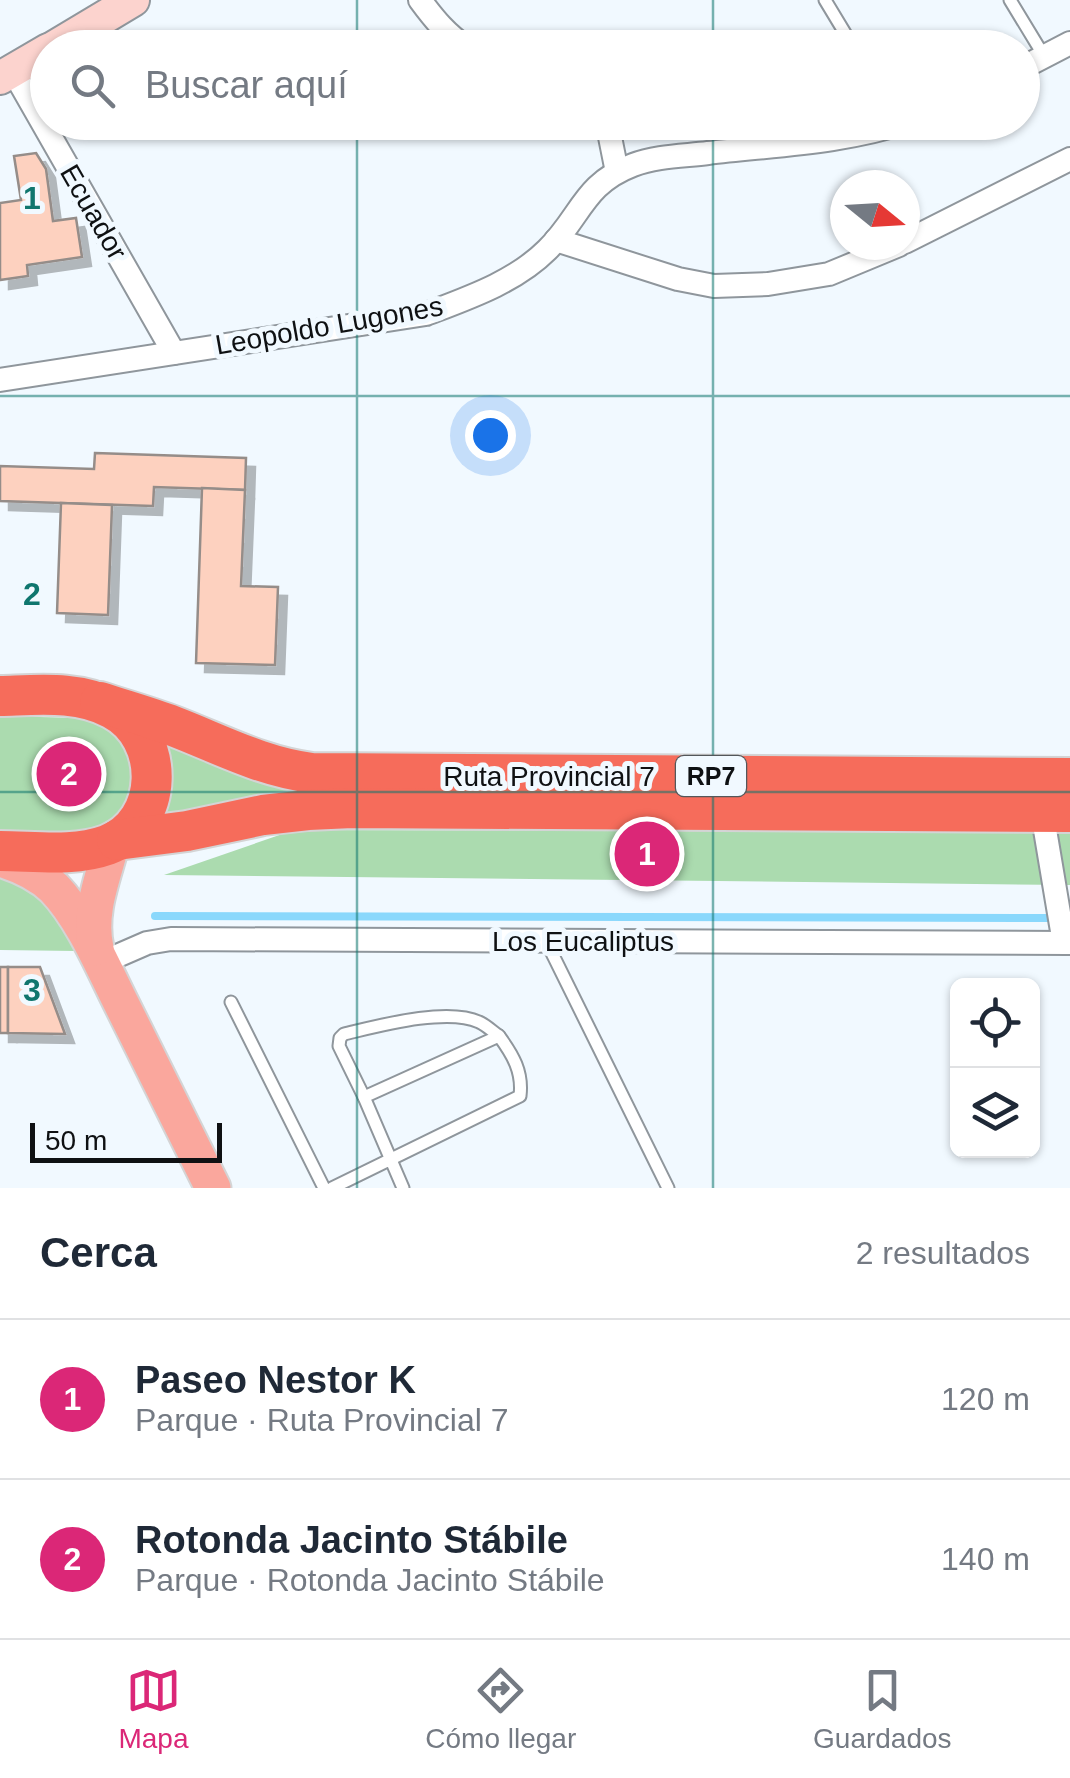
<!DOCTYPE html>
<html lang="es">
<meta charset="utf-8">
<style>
:root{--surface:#fff;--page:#f2f2f3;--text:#1f2937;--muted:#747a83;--line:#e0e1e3;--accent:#db2777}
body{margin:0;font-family:Helvetica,sans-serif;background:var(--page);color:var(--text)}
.controls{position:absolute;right:30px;bottom:30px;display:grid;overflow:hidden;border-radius:15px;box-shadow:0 2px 8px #0004}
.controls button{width:90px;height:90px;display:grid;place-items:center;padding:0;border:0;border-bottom:2px solid var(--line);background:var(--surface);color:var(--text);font:50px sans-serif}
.compass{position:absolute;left:830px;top:170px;width:90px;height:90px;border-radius:50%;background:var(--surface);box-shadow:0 2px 8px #0004;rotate:108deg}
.scale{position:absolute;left:30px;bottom:25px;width:192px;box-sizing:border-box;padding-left:10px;border:5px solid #0f1113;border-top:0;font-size:28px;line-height:35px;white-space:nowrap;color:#0f1113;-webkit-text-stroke:8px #f1f9ff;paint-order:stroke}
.you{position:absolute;left:490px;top:435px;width:35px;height:35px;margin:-25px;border:8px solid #fff;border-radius:50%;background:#1a73e8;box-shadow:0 0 0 15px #1a73e833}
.badge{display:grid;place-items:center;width:65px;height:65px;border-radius:50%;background:var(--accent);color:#fff;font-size:32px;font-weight:700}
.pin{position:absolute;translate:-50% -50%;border:5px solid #fff;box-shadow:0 2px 10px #0006}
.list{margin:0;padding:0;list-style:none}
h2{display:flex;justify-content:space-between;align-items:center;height:130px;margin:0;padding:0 40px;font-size:42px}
h2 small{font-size:32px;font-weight:400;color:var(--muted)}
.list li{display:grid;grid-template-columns:65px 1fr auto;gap:30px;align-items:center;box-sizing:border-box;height:160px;padding:0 40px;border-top:2px solid var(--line)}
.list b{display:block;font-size:38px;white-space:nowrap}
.list p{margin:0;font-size:32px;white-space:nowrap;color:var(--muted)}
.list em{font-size:32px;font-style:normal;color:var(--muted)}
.icon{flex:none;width:55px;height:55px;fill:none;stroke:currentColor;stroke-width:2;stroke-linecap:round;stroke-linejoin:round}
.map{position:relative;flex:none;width:1070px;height:1188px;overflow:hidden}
.search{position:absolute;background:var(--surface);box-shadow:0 2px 8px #0004;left:30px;right:30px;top:30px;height:110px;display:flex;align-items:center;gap:25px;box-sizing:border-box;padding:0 35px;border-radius:55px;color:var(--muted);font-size:38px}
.sheet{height:450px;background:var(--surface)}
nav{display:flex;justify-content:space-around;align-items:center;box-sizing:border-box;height:140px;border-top:2px solid var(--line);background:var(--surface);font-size:28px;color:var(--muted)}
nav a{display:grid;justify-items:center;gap:5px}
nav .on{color:var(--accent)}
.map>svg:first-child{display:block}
.green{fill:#abdbaf}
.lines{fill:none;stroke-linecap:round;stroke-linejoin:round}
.stream{stroke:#8ad8fc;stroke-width:8}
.building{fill:#fdd1bf;stroke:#958d89;stroke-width:2.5;filter:url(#shadow)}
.lane-casing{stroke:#8f969c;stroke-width:15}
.street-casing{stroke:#8f969c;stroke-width:26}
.secondary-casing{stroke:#8f969c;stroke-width:36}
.primary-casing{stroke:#d4d4d5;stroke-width:39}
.highway-casing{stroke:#d4d4d5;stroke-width:44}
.lane{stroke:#fff;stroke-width:11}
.street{stroke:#fff;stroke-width:22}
.secondary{stroke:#fcd3ce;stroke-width:32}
.primary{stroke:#faa79d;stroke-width:35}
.highway{stroke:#f66c5b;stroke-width:40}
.grid{fill:none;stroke:#0f766e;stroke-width:2.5;stroke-opacity:0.55}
.labels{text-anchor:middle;stroke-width:10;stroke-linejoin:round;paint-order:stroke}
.shield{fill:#f1f9ff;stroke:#53575a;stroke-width:2.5}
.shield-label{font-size:25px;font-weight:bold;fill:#0f1113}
.street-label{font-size:28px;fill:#0f1113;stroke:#f1f9ff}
.grid-label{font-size:32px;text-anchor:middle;font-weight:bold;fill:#0f766e;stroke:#f1f9ff;stroke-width:10;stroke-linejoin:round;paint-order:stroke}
</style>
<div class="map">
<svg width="1070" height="1188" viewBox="0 0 1070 1188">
<defs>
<filter id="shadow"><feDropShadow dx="9" dy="9" stdDeviation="0" flood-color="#0004"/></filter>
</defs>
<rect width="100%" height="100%" fill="#f1f9ff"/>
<g class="green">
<path d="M0 716 80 718 104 721 135 755 131 806 96 833 0 834Z"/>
<path d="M163 738 327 792 164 815C174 787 173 766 163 738Z"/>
<path d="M294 830 1070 832V885L164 875Z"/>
<path d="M0 873 47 897 76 951 0 950Z"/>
</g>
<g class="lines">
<path class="stream" d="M155 916 1056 918"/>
</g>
<g class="building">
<path d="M36 153 46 169 53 221 76 218 82 257 27 265 28 276 0 280V203L21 200 14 156Z"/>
<path d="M95 453 246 458 245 490 154 487 153 506 0 501V466L94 469Z"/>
<path d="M202 488 245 490 241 586 278 587 275 665 196 663Z"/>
<path d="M61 503 112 505 108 615 57 613Z"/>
<rect x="0" y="967" width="8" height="66"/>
<path d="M8 967H40L65 1034 8 1033Z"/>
</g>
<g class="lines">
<g class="lane-casing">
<g id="lane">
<path d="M825 0 854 48"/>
<path d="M1010 0 1044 56"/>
<path d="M546 941 668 1188"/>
<path d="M231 1002 324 1188"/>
<path d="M364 1097 339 1046 340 1038 344 1034C378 1026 447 1007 479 1022 486 1025 492 1031 499 1036"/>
<path d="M332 1188 520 1096C523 1072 513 1055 499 1036L364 1097 403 1188"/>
</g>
</g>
<g class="street-casing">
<g id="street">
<path d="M420 0C434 19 447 35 467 48"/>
<path d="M1022 68 1070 43"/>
<path d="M13 71 174 353"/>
<path d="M607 122 617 172"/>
<path d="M556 240 678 279 714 286 768 284 829 274 899 245"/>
<path d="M905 242 1070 159"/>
<path d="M0 380 426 314C468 298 515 282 547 250 581 217 583 184 633 165 656 156 684 156 708 153 774 145 843 143 906 122"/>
<path d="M1042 812 1064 943"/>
<path d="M101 963 147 943 171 939 1070 943"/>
</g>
</g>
<g class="secondary-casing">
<g id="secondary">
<path d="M53 48 133 0"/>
<path d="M0 78 48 50"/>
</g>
</g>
<g class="primary-casing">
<g id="primary">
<path d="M0 859C20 865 38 873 54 888 82 917 102 965 120 1001 151 1064 182 1126 213 1188"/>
<path d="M96 948C88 912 103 878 112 843"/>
</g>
</g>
<g class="highway-casing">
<g id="highway">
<path d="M0 696C37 695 79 690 113 709 166 737 165 823 107 845 74 857 34 851 0 851"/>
<path d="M100 702C124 710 149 717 173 726 220 744 262 767 312 773L1070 778"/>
<path d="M117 840 187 831 263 815 308 810 352 808 1070 812"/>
</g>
</g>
<use href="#lane" class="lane"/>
<use href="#street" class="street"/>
<use href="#secondary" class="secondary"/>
<use href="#primary" class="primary"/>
<use href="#highway" class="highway"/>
</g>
<path class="grid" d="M357 0V48M713 0V48M357 122V1188M713 122V1188M0 396H1070M0 792H1070"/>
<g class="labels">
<rect class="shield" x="676" y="756" width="70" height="40" rx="8"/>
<g class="shield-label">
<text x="711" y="785">RP7</text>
</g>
<g class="street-label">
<text transform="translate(94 212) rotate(60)" y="10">Ecuador</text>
<text transform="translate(329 325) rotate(-10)" y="10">Leopoldo Lugones</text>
<text x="549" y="786">Ruta Provincial 7</text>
<text x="583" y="951">Los Eucaliptus</text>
</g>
</g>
<g class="grid-label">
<text x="32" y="209">1</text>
<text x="32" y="605">2</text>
<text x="32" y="1001">3</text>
</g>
</svg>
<div class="controls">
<button><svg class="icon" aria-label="locate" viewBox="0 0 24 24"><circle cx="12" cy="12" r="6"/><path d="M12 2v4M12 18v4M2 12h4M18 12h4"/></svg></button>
<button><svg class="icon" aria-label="layers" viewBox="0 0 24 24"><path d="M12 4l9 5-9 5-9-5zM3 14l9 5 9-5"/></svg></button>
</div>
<svg class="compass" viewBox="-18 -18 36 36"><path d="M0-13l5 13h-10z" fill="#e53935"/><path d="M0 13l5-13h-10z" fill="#747a83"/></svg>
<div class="scale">50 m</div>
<div class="you"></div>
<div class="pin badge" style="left:647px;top:854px">1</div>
<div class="pin badge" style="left:69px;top:774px">2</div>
<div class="search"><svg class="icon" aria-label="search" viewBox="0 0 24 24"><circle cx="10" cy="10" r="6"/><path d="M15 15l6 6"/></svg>Buscar aquí</div>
</div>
<section class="sheet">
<h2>Cerca<small>2 resultados</small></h2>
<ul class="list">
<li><span class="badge">1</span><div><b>Paseo Nestor K</b><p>Parque · Ruta Provincial 7</p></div><em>120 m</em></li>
<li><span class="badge">2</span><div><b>Rotonda Jacinto Stábile</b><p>Parque · Rotonda Jacinto Stábile</p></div><em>140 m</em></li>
</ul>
</section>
<nav>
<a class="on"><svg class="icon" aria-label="map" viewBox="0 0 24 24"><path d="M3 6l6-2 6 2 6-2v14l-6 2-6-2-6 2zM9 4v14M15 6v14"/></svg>Mapa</a>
<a><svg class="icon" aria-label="directions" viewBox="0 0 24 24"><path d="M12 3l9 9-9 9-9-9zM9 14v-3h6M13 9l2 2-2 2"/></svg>Cómo llegar</a>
<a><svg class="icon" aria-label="saved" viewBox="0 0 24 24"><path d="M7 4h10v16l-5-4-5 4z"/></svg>Guardados</a>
</nav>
